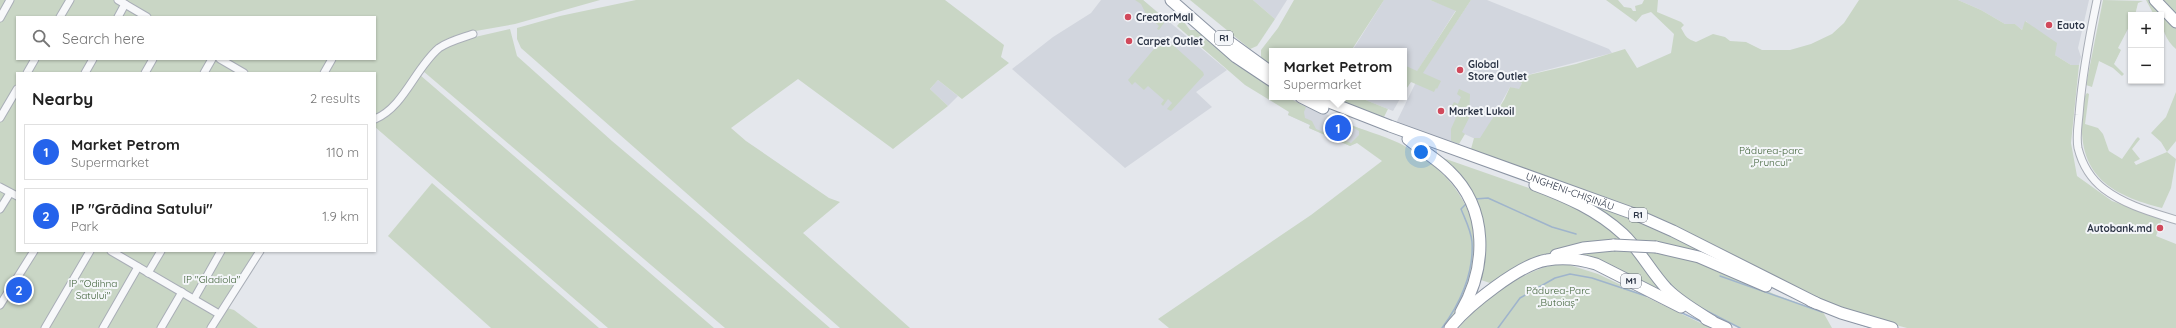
<!DOCTYPE html>
<meta charset="utf-8">
<style>
:root{--surface:#fff;--page:#f6f6f6;--text:#222;--muted:#767676;--line:#e0e0e0;--accent:#2563eb}
body{margin:0;font-family:Quicksand,sans-serif;background:var(--page);color:var(--text)}
.controls{position:absolute;right:12px;top:12px;display:grid;overflow:hidden;border-radius:0px;box-shadow:0 1px 3px #0004}
.controls button{width:36px;height:36px;display:grid;place-items:center;padding:0;border:0;border-bottom:1px solid var(--line);background:var(--surface);color:var(--text);font:20px sans-serif}
.you{position:absolute;left:1421px;top:152px;width:14px;height:14px;margin:-10px;border:3px solid #fff;border-radius:50%;background:#1a73e8;box-shadow:0 0 0 6px #1a73e833}
.badge{display:grid;place-items:center;width:26px;height:26px;border-radius:50%;background:var(--accent);color:#fff;font-size:13px;font-weight:700}
.pin{position:absolute;translate:-50% -50%;border:2px solid #fff;box-shadow:0 1px 4px #0006}
.popup{position:absolute;left:1269px;top:48px;width:138px;height:52px;box-sizing:border-box;display:grid;place-content:center;border-radius:0px;background:var(--surface);filter:drop-shadow(0 1px 3px #0005);font-size:13px;white-space:nowrap;color:var(--muted)}
.popup b{font-size:15px;color:var(--text)}
.popup::after{content:'';position:absolute;left:50%;top:100%;margin-left:-8px;border:8px solid transparent;border-top-color:var(--surface)}
.list{margin:0;padding:0;list-style:none}
h2{display:flex;justify-content:space-between;align-items:center;height:52px;margin:0;padding:0 16px;font-size:17px}
h2 small{font-size:13px;font-weight:400;color:var(--muted)}
.list li{display:grid;grid-template-columns:26px 1fr auto;gap:12px;align-items:center;box-sizing:border-box;height:56px;margin:0 8px 8px;padding:0 8px;border:1px solid var(--line);border-radius:0px}
.list b{display:block;font-size:15px;white-space:nowrap}
.list p{margin:0;font-size:13px;white-space:nowrap;color:var(--muted)}
.list em{font-size:13px;font-style:normal;color:var(--muted)}
.icon{flex:none;width:22px;height:22px;fill:none;stroke:currentColor;stroke-width:2;stroke-linecap:round;stroke-linejoin:round}
.map{position:relative;flex:none;width:2176px;height:328px;overflow:hidden}
.search{position:absolute;background:var(--surface);box-shadow:0 1px 3px #0004;left:16px;top:16px;width:360px;height:44px;display:flex;align-items:center;gap:10px;box-sizing:border-box;padding:0 14px;border-radius:0px;color:var(--muted);font-size:15px}
.panel{position:absolute;background:var(--surface);box-shadow:0 1px 3px #0004;left:16px;top:72px;width:360px;height:180px;border-radius:0px}
.map>svg:first-child{display:block}
.built{fill:#d2d6de}
.green{fill:#c9d6c5;fill-rule:evenodd}
.lines{fill:none;stroke-linecap:round;stroke-linejoin:round}
.stream{stroke:#9fb4cc;stroke-width:1.5}
.minor-casing{stroke:#a9aeb7;stroke-width:9}
.highway-casing{stroke:#8b94a3;stroke-width:13}
.minor{stroke:#f7f8fa;stroke-width:7}
.highway{stroke:#fff;stroke-width:11}
.highway-bridge-casing{stroke:#8b94a3;stroke-width:13;stroke-linecap:butt}
.highway-bridge{stroke:#fff;stroke-width:11}
.poi-dot{fill:#d1495b;stroke:#f4f6f9;stroke-width:1.5}
.labels{text-anchor:middle;stroke-width:4;stroke-linejoin:round;paint-order:stroke}
.shield{fill:#f4f6f9;stroke:#676e7b;stroke-width:1}
.shield-label{font-size:9px;font-weight:bold;fill:#2b3445}
.poi-label{font-size:10px;font-weight:bold;fill:#2b3445;stroke:#f4f6f9;text-anchor:start}
.park-label{font-size:10px;fill:#3f6138;stroke:#f4f6f9}
.street-label{font-size:10px;fill:#2b3445;stroke:#f4f6f9}
</style>
<div class="map">
<svg width="2176" height="328" viewBox="0 0 2176 328">
<rect width="100%" height="100%" fill="#e4e7ec"/>
<g class="built">
<path d="M1101 0H1143L1227 70 1196 92 1212 107 1125 168 1012 69 1053 37 1091 13Z"/>
<path d="M1253 0H1287L1275 19Z"/>
<path d="M1384 0H1430L1456 10 1404 92V51H1352Z"/>
<path d="M1471 0H1487L1609 49 1612 53 1515 78 1522 83 1519 90 1510 87 1480 141 1462 133 1456 143 1396 123 1415 84Z"/>
<path d="M1958 0H2089L2078 48 2081 57 2079 65H2071L2055 55 2026 21 2022 30 2015 24H2005L1981 10Z"/>
<path d="M938 80 958 96 948 106 930 89Z"/>
<path d="M1358 97H1401L1393 111Z"/>
<path d="M1293 100 1368 132 1365 138 1350 146 1309 128 1310 125 1288 115Z"/>
</g>
<g class="green">
<path d="M0 0H600L515 24 470 32 475 37 510 29 517 56 612 141 703 218 830 328H725L423 71 420 75 714 328H608L375 127V73H17V251H263L227 308 234 310 258 328H0ZM17 17H375V59H17Z"/>
<path d="M636 0H945L1004 45 1001 57 1009 63 962 99 938 80 930 89 948 106 893 149 798 79 731 128 746 141 829 198 840 202 803 233 910 328H840L521 48 517 39V28L560 16Z"/>
<path d="M1135 0H1143L1165 19 1164 23 1159 30 1157 29 1159 26 1146 14 1141 4Z"/>
<path d="M1190 0H1253L1275 19 1257 46 1250 49Z"/>
<path d="M1294 0H1384L1351 51H1272V66L1261 57V50L1278 28Z"/>
<path d="M1430 0H1471L1423 73 1441 81 1437 89 1436 88 1434 92 1411 82 1404 92V65L1417 71 1456 11Z"/>
<path d="M1606 0H1618L1624 7 1631 8 1633 11H1636L1635 6 1642 4 1644 0H1658L1657 12 1681 22 1684 25 1681 28C1686 36 1685 38 1696 42L1713 34 1725 37 1730 41 1746 42 1762 50H1790L1811 44 1832 34 1844 23 1859 0H1958L1981 10 2005 24H2015L2022 30 2025 21 2057 43 2055 55 2071 65H2079L2071 143 2077 176 2112 201 2162 219 2156 236 2176 244V328H1907L1843 311 1732 256 1717 246 1471 149 1474 138H1480L1504 100 1510 87 1519 89 1522 83 1514 80 1515 78 1576 64 1625 49 1637 68 1671 53 1674 34 1651 12 1642 15 1636 22Z"/>
<path d="M2103 0 2143 1 2138 3 2135 15H2131V23L2118 48 2121 50 2114 64 2124 74 2122 76 2113 68 2099 61 2092 87 2086 85Z"/>
<path d="M2146 0H2176V49C2166 41 2161 27 2161 15H2154Z"/>
<path d="M1180 22H1184L1190 30H1196L1236 65 1252 73 1272 89V97H1287L1306 107 1304 112 1305 118 1312 121 1316 129 1351 143 1359 135V131L1345 123C1363 130 1382 135 1399 143 1460 173 1494 230 1465 295 1460 307 1451 318 1443 328H1169L1158 319 1311 215 1382 161 1357 143 1350 146 1309 128 1310 125 1288 115 1289 112 1245 85 1177 26Z"/>
<path d="M1164 37 1203 72 1204 75 1171 111 1167 109 1172 103 1168 99 1163 106 1161 104 1164 100 1148 86 1144 90 1135 82 1132 85 1128 80Z"/>
<path d="M1459 89 1470 94 1469 118 1462 132 1465 134 1459 144 1451 141V129L1458 113 1450 109 1454 102 1458 104 1461 97 1457 94Z"/>
<path d="M2176 92V141L2167 152 2176 159 2171 188 2162 208C2112 195 2079 177 2082 119 2083 112 2082 98 2087 93L2089 94 2085 124 2098 128 2103 134 2109 151 2122 159 2136 139 2138 137 2140 139 2132 149 2140 159 2134 162 2136 165 2167 152 2161 142 2151 133 2166 117Z"/>
<path d="M1335 97H1358L1388 109 1384 117 1336 100Z"/>
<path d="M1443 158 1555 197 1600 221 1625 241 1556 251 1523 264 1490 283 1481 280 1485 243 1484 230 1441 159Z"/>
<path d="M432 183 599 328H491L388 236Z"/>
<path d="M1561 190 1606 207 1725 260 1636 242Z"/>
<path d="M1613 250 1633 251 1666 294 1602 261 1581 254Z"/>
<path d="M1642 251 1678 255 1721 270 1774 294 1823 312 1832 328H1739L1687 300 1674 290Z"/>
<path d="M1563 263 1598 274 1711 328H1459C1481 300 1527 267 1563 263Z"/>
</g>
<g class="lines">
<g class="stream">
<path d="M1475 199 1488 198 1552 227 1576 234"/>
<path d="M1720 276 1822 312"/>
<path d="M1665 279 1678 292"/>
<path d="M1699 307 1740 328"/>
<path d="M1680 312 1702 322"/>
<path d="M1837 317 1872 328"/>
<path d="M1442 328C1460 304 1474 273 1472 242 1471 230 1465 219 1461 209L1467 203"/>
<path d="M1498 328 1520 298 1555 278 1570 274 1592 278 1646 296"/>
</g>
<g class="minor-casing">
<g id="minor">
<path d="M118 0 147 17"/>
<path d="M2097 0C2089 38 2082 76 2079 115 2078 125 2076 137 2078 148 2082 164 2091 179 2104 189 2125 205 2151 212 2176 220"/>
<path d="M60 17 70 0"/>
<path d="M118 17 125 4"/>
<path d="M0 18 10 0"/>
<path d="M220 59 244 73"/>
<path d="M27 73 35 59"/>
<path d="M85 73 93 59"/>
<path d="M145 73 153 59"/>
<path d="M204 73 212 59"/>
<path d="M324 73 332 59"/>
<path d="M0 118 17 89"/>
<path d="M375 119C404 107 415 68 439 48 449 41 462 38 473 34"/>
<path d="M0 187 17 196"/>
<path d="M0 209 10 193"/>
<path d="M111 251 219 314"/>
<path d="M148 273 161 251"/>
<path d="M194 299 221 251"/>
<path d="M0 305 34 251"/>
<path d="M45 328 90 251"/>
<path d="M103 328 138 267"/>
<path d="M161 328 182 292"/>
<path d="M211 328 260 251"/>
</g>
</g>
<g class="highway-casing">
<g id="highway">
<path d="M1171 0 1236 57 1272 81"/>
<path d="M2155 0 2176 22"/>
<path d="M1224 38 1271 72"/>
<path d="M1301 97 1323 108"/>
<path id="s1" d="M1316 97 1390 126 1637 215 1673 231 1816 303"/>
<path d="M1408 139C1421 150 1437 159 1449 171 1489 209 1487 267 1461 312"/>
<path d="M1535 185C1567 197 1597 210 1623 234 1640 250 1651 272 1667 289 1680 302 1696 311 1712 321"/>
<path d="M1656 247 1699 257 1766 286"/>
<path d="M1556 255 1583 248 1614 245"/>
<path d="M1811 301 1841 313 1892 328"/>
<path d="M1706 319 1726 328"/>
<path d="M1450 328C1467 306 1520 264 1547 260 1564 257 1580 259 1596 264L1681 307"/>
</g>
</g>
<use href="#minor" class="minor"/>
<use href="#highway" class="highway"/>
<g class="highway-bridge-casing">
<path id="highway-bridge" d="M1614 245 1656 247"/>
</g>
<use href="#highway-bridge" class="highway-bridge"/>
</g>
<g class="poi-dot">
<circle cx="1128" cy="17" r="4"/>
<circle cx="2049" cy="25" r="4"/>
<circle cx="1129" cy="41" r="4"/>
<circle cx="1460" cy="70" r="4"/>
<circle cx="1441" cy="111" r="4"/>
<circle cx="2160" cy="228" r="4"/>
</g>
<g class="labels">
<g class="shield">
<rect x="1215" y="31" width="18" height="14" rx="3"/>
<rect x="1629" y="208" width="18" height="14" rx="3"/>
<rect x="1621" y="274" width="20" height="14" rx="3"/>
</g>
<g class="shield-label">
<text x="1224" y="41">R1</text>
<text x="1638" y="218">R1</text>
<text x="1631" y="284">M1</text>
</g>
<g class="poi-label">
<text x="1136" y="21">CreatorMall</text>
<text x="2057" y="29">Eauto</text>
<text x="1137" y="45">Carpet Outlet</text>
<text x="1468" y="68">Global<tspan x="1468" dy="12">Store Outlet</tspan></text>
<text x="1449" y="115">Market Lukoil</text>
<text x="2152" y="232" text-anchor="end">Autobank.md</text>
</g>
<g class="park-label">
<text x="1771" y="154">Pădurea-parc<tspan x="1771" dy="12">„Pruncul“</tspan></text>
<text x="212" y="283">IP "Gladiola"</text>
<text x="93" y="287">IP "Odihna<tspan x="93" dy="12">Satului"</tspan></text>
<text x="1558" y="294">Pădurea-Parc<tspan x="1558" dy="12">„Butoiaș”</tspan></text>
</g>
<g class="street-label">
<text dy="4" stroke="none"><textPath href="#s1" startOffset="271">UNGHENI-CHIȘINĂU</textPath></text>
</g>
</g>
</svg>
<div class="controls">
<button>+</button>
<button>−</button>
</div>
<div class="you"></div>
<div class="pin badge" style="left:1338px;top:128px">1</div>
<div class="popup"><b>Market Petrom</b>Supermarket</div>
<div class="pin badge" style="left:19px;top:290px">2</div>
<div class="search"><svg class="icon" aria-label="search" viewBox="0 0 24 24"><circle cx="10" cy="10" r="6"/><path d="M15 15l6 6"/></svg>Search here</div>
<section class="panel">
<h2>Nearby<small>2 results</small></h2>
<ul class="list">
<li><span class="badge">1</span><div><b>Market Petrom</b><p>Supermarket</p></div><em>110 m</em></li>
<li><span class="badge">2</span><div><b>IP &quot;Grădina Satului&quot;</b><p>Park</p></div><em>1.9 km</em></li>
</ul>
</section>
</div>
